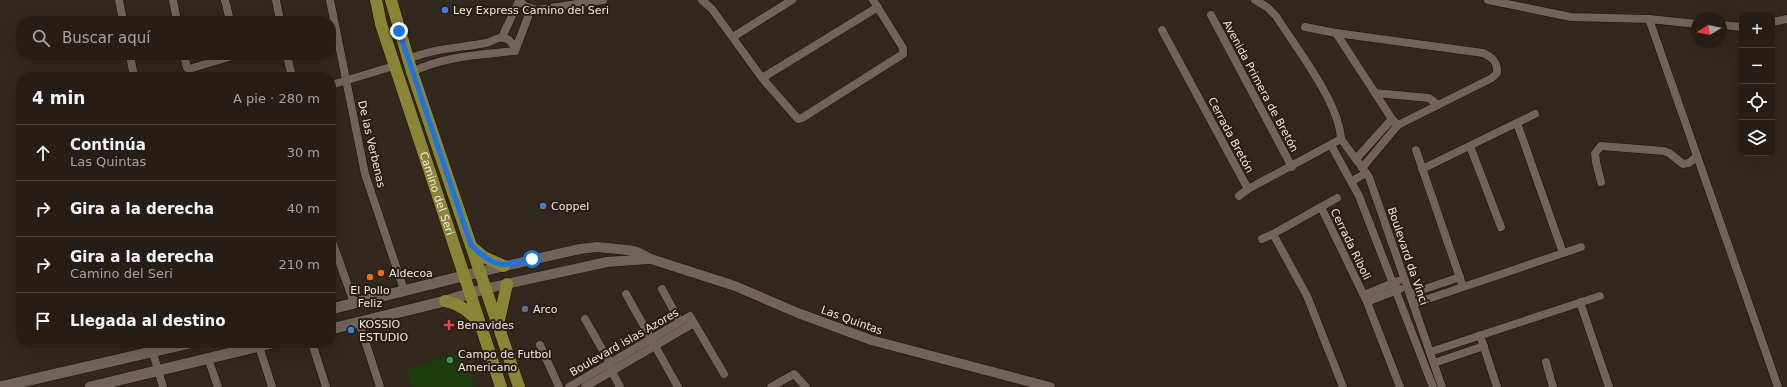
<!DOCTYPE html>
<html lang="es">
<meta charset="utf-8">
<style>
:root{--surface:#261e16;--page:#2e271f;--text:#f1f3f6;--muted:#a4a2a1;--line:#423c35}
body{margin:0;font-family:"DejaVu Sans",sans-serif;background:var(--page);color:var(--text)}
.controls{position:absolute;right:12px;top:12px;display:grid;overflow:hidden;border-radius:8px;box-shadow:0 4px 16px #0002}
.controls button{width:36px;height:36px;display:grid;place-items:center;padding:0;border:0;border-bottom:1px solid var(--line);background:var(--surface);color:var(--text);font:20px sans-serif}
.compass{position:absolute;left:1691px;top:12px;width:36px;height:36px;border-radius:50%;background:var(--surface);box-shadow:0 4px 16px #0002;rotate:260deg}
.stop{position:absolute;width:12px;height:12px;margin:-9px;border:3px solid #1a73e8;border-radius:50%;background:#fff}
.stop.end{background:#1a73e8;border-color:#fff;box-shadow:0 1px 4px #0008}
.list{margin:0;padding:0;list-style:none}
h2{display:flex;justify-content:space-between;align-items:center;height:52px;margin:0;padding:0 16px;font-size:17px}
h2 small{font-size:13px;font-weight:400;color:var(--muted)}
.list li{display:grid;grid-template-columns:26px 1fr auto;gap:12px;align-items:center;box-sizing:border-box;height:56px;padding:0 16px;border-top:1px solid var(--line)}
.list b{display:block;font-size:15px;white-space:nowrap}
.list p{margin:0;font-size:13px;white-space:nowrap;color:var(--muted)}
.list em{font-size:13px;font-style:normal;color:var(--muted)}
.icon{flex:none;width:22px;height:22px;fill:none;stroke:currentColor;stroke-width:2;stroke-linecap:round;stroke-linejoin:round}
.map{position:relative;flex:none;width:1787px;height:387px;overflow:hidden}
.search{position:absolute;background:var(--surface);box-shadow:0 4px 16px #0002;left:16px;top:16px;width:320px;height:44px;display:flex;align-items:center;gap:10px;box-sizing:border-box;padding:0 14px;border-radius:16px;color:var(--muted);font-size:15px}
.panel{position:absolute;background:var(--surface);box-shadow:0 4px 16px #0002;left:16px;top:72px;width:320px;height:276px;border-radius:16px}
.map>svg:first-child{display:block}
.green{fill:#1c3d0e}
.lines{fill:none;stroke-linecap:round;stroke-linejoin:round}
.minor-casing{stroke:#191007;stroke-width:9}
.tertiary-casing{stroke:#191007;stroke-width:11}
.secondary-casing{stroke:#191007;stroke-width:12}
.primary-casing{stroke:#191007;stroke-width:13}
.minor{stroke:#706458;stroke-width:8}
.tertiary{stroke:#706458;stroke-width:10}
.secondary{stroke:#706458;stroke-width:11}
.primary{stroke:#898534;stroke-width:12}
.route{stroke:#1a73e8;stroke-width:5}
.shop-dot{fill:#3f7fe0;stroke:#281e14;stroke-width:1.5}
.food-dot{fill:#e8710a;stroke:#281e14;stroke-width:1.5}
.service-dot{fill:#5c6f8a;stroke:#281e14;stroke-width:1.5}
.health-dot{fill:#e0444e;stroke:#281e14;stroke-width:1.5}
.leisure-dot{fill:#2e9e5b;stroke:#281e14;stroke-width:1.5}
.labels{text-anchor:middle;stroke-width:4;stroke-linejoin:round;paint-order:stroke}
.poi-label{font-size:11px;fill:#eee7e0;stroke:#281e14;text-anchor:start}
.street-label{font-size:11px;fill:#eee7e0;stroke:#281e14}
</style>
<div class="map">
<svg width="1787" height="387" viewBox="0 0 1787 387">
<rect width="100%" height="100%" fill="#32281d"/>
<path class="green" d="M462 351 474 387H412L406 369Z"/>
<g class="lines">
<g class="minor-casing">
<g id="minor">
<path d="M119 0 123 21"/>
<path d="M173 0 177 21"/>
<path d="M225 0 230 21"/>
<path d="M276 0 280 21"/>
<path d="M330 0 365 174 404 290"/>
<path d="M519 0 525 6 537 10 603 0"/>
<path d="M702 0 712 9 762 78 798 119 802 118 903 54V48L873 0"/>
<path d="M1255 0 1267 7 1276 16C1296 48 1339 102 1341 139"/>
<path d="M1488 0 1571 17 1649 19 1697 24"/>
<path d="M1211 15 1292 167"/>
<path d="M1649 19 1778 387"/>
<path d="M1772 22 1787 19"/>
<path d="M1721 25 1742 27"/>
<path d="M1305 27 1336 33 1483 53C1492 57 1498 62 1497 73L1492 78 1398 125 1362 168"/>
<path d="M1162 30 1248 189 1341 139"/>
<path d="M1336 33 1392 119 1398 125"/>
<path d="M502 37 519 1"/>
<path d="M733 37 792 0"/>
<path d="M515 51 531 9"/>
<path d="M130 55 134 77"/>
<path d="M184 55 187 68 189 69 236 55"/>
<path d="M287 55 292 77"/>
<path d="M408 59C434 48 459 48 486 43 495 41 499 34 509 40L514 46 515 51"/>
<path d="M412 72C444 56 480 55 515 51"/>
<path d="M762 78 878 7"/>
<path d="M331 85 394 66"/>
<path d="M1375 93 1429 98 1438 105"/>
<path d="M1517 123 1563 253"/>
<path d="M1341 139 1369 177 1442 387"/>
<path d="M1331 145 1359 196 1433 387"/>
<path d="M1470 146 1501 227"/>
<path d="M1416 150 1463 287"/>
<path d="M1356 159 1392 119"/>
<path d="M1422 169 1535 114"/>
<path d="M1352 181 1366 173"/>
<path d="M1601 182 1596 162 1595 153 1601 146 1664 151 1669 153 1683 164 1689 163 1697 156"/>
<path d="M1239 196 1248 189"/>
<path d="M1321 207 1337 198"/>
<path d="M331 238 354 303"/>
<path d="M1262 239 1273 234"/>
<path d="M662 289 680 322"/>
<path d="M626 294 678 387"/>
<path d="M1410 294 1460 277"/>
<path d="M1364 295 1398 281"/>
<path d="M1367 302 1400 289"/>
<path d="M1580 302 1609 387"/>
<path d="M1413 304 1581 247"/>
<path d="M585 319 610 363 612 372 620 387"/>
<path d="M359 322 380 387"/>
<path d="M1480 335 1497 387"/>
<path d="M150 343 163 387"/>
<path d="M312 343 326 387"/>
<path d="M540 345 559 387"/>
<path d="M259 346 272 387"/>
<path d="M1430 352 1600 296"/>
<path d="M208 358 218 387"/>
<path d="M1546 362 1553 387"/>
<path d="M1434 363 1484 346"/>
<path d="M569 387 690 316 724 374"/>
<path d="M585 387 694 323"/>
<path d="M771 387 794 374 806 387"/>
<path d="M1343 387 1307 296 1273 234 1321 207 1367 302 1400 387"/>
</g>
</g>
<g class="tertiary-casing">
<g id="tertiary">
<path d="M479 272 580 249 597 247 628 250 637 252 651 259 735 286 798 313 871 340 1050 387"/>
<path d="M484 289 607 262 649 259"/>
</g>
</g>
<g class="secondary-casing">
<g id="secondary">
<path d="M331 309 479 272"/>
<path d="M331 329 445 301 484 289"/>
<path d="M0 387 190 343"/>
<path d="M90 387 272 343"/>
</g>
</g>
<g class="primary-casing">
<g id="primary">
<path id="s1" d="M376 0 381 24 501 387"/>
<path d="M391 0 412 72 519 387"/>
<path d="M471 246 484 257 504 266"/>
<path d="M445 301C460 304 468 311 479 322"/>
<path d="M498 325 507 284"/>
</g>
</g>
<use href="#minor" class="minor"/>
<use href="#tertiary" class="tertiary"/>
<use href="#secondary" class="secondary"/>
<use href="#primary" class="primary"/>
</g>
<g class="lines">
<path class="route" d="M399 31 471 245C496 269 501 267 532 259"/>
</g>
<g class="shop-dot">
<circle cx="445" cy="10" r="4"/>
<circle cx="543" cy="206" r="4"/>
<circle cx="351" cy="330" r="4"/>
</g>
<g class="food-dot">
<circle cx="381" cy="273" r="4"/>
<circle cx="370" cy="277" r="4"/>
</g>
<circle class="service-dot" cx="525" cy="309" r="4"/>
<path class="health-dot" d="M447 319h4v4h4v4h-4v4h-4v-4h-4v-4h4z"/>
<circle class="leisure-dot" cx="450" cy="360" r="4"/>
<g class="labels">
<g class="poi-label">
<text x="453" y="14">Ley Express Camino del Seri</text>
<text x="551" y="210">Coppel</text>
<text x="389" y="277">Aldecoa</text>
<text x="370" y="294" text-anchor="middle">El Pollo<tspan x="370" dy="13">Feliz</tspan></text>
<text x="533" y="313">Arco</text>
<text x="359" y="328">KOSSIO<tspan x="359" dy="13">ESTUDIO</tspan></text>
<text x="457" y="329">Benavides</text>
<text x="458" y="358">Campo de Futbol<tspan x="458" dy="13">Americano</tspan></text>
</g>
<g class="street-label">
<text transform="translate(1261 86) rotate(62)" y="4">Avenida Primera de Bretón</text>
<text transform="translate(1231 135) rotate(62)" y="4">Cerrada Bretón</text>
<text transform="translate(372 144) rotate(77)" y="4">De las Verbenas</text>
<text dy="4" stroke="none"><textPath href="#s1" startOffset="203">Camino del Seri</textPath></text>
<text transform="translate(1351 244) rotate(64)" y="4">Cerrada Riboli</text>
<text transform="translate(1408 256) rotate(71)" y="4">Boulevard da Vinci</text>
<text transform="translate(852 320) rotate(20)" y="4">Las Quintas</text>
<text transform="translate(624 342) rotate(-30)" y="4">Boulevard islas Azores</text>
</g>
</g>
</svg>
<div class="controls">
<button>+</button>
<button>−</button>
<button><svg class="icon" aria-label="locate" viewBox="0 0 24 24"><circle cx="12" cy="12" r="6"/><path d="M12 2v4M12 18v4M2 12h4M18 12h4"/></svg></button>
<button><svg class="icon" aria-label="layers" viewBox="0 0 24 24"><path d="M12 4l9 5-9 5-9-5zM3 14l9 5 9-5"/></svg></button>
</div>
<svg class="compass" viewBox="-18 -18 36 36"><path d="M0-13l5 13h-10z" fill="#e53935"/><path d="M0 13l5-13h-10z" fill="#a4a2a1"/></svg>
<div class="stop" style="left:532px;top:259px"></div>
<div class="stop end" style="left:399px;top:31px"></div>
<div class="search"><svg class="icon" aria-label="search" viewBox="0 0 24 24"><circle cx="10" cy="10" r="6"/><path d="M15 15l6 6"/></svg>Buscar aquí</div>
<section class="panel">
<h2>4 min<small>A pie · 280 m</small></h2>
<ul class="list">
<li><svg class="icon" aria-label="ahead" viewBox="0 0 24 24"><path d="M12 20V5M6 11l6-6 6 6"/></svg><div><b>Continúa</b><p>Las Quintas</p></div><em>30 m</em></li>
<li><svg class="icon" aria-label="right" viewBox="0 0 24 24"><path d="M7 20v-9h11M14 6l5 5-5 5"/></svg><div><b>Gira a la derecha</b></div><em>40 m</em></li>
<li><svg class="icon" aria-label="right" viewBox="0 0 24 24"><path d="M7 20v-9h11M14 6l5 5-5 5"/></svg><div><b>Gira a la derecha</b><p>Camino del Seri</p></div><em>210 m</em></li>
<li><svg class="icon" aria-label="arrive" viewBox="0 0 24 24"><path d="M6 21V4h12l-3 4 3 4H6"/></svg><div><b>Llegada al destino</b></div></li>
</ul>
</section>
</div>
